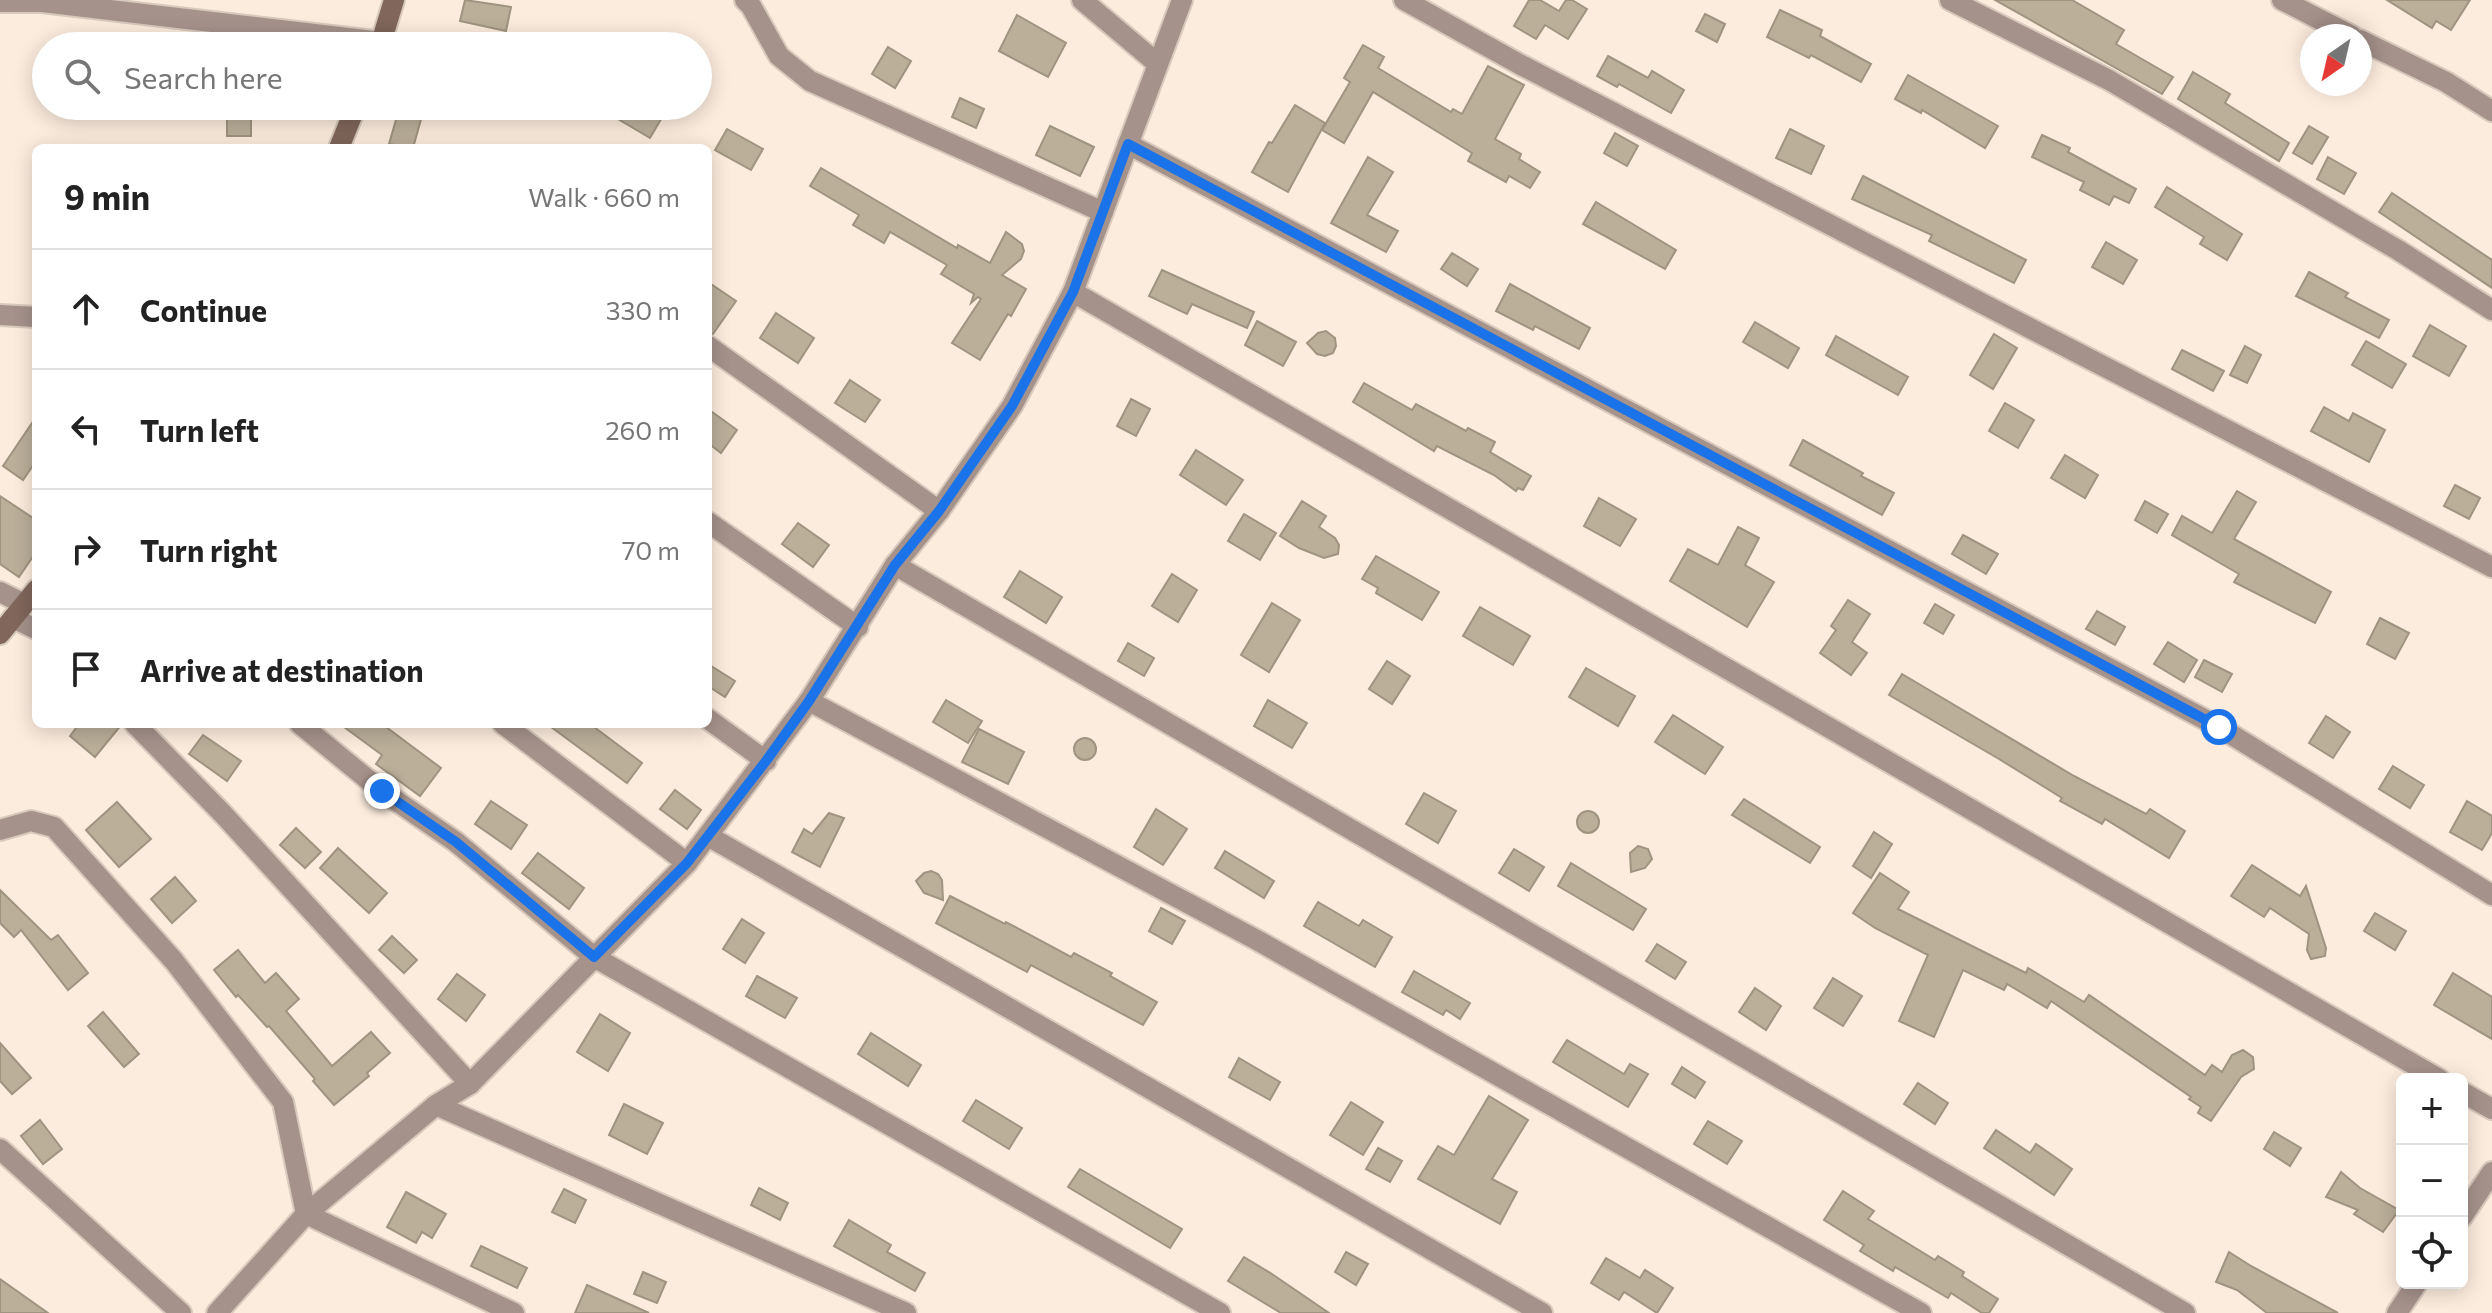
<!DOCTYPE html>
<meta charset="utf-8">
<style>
:root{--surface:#fff;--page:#f2f2f2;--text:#222;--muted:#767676;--line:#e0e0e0}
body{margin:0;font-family:Commissioner,sans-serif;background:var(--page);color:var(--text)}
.controls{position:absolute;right:24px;bottom:24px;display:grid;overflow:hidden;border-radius:12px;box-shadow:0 4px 20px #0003}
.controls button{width:72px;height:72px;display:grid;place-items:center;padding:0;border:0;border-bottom:2px solid var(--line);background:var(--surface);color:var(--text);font:40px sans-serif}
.compass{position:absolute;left:2300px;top:24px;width:72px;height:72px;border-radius:50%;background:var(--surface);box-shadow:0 4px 20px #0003;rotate:214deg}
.stop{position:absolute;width:24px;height:24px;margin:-18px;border:6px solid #1a73e8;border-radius:50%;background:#fff}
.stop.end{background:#1a73e8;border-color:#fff;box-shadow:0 2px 8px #0008}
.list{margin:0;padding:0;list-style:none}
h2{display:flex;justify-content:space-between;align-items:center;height:104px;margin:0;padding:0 32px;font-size:34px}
h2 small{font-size:26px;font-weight:400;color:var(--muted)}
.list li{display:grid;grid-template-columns:52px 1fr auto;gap:24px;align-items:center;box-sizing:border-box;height:120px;padding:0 32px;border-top:2px solid var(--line)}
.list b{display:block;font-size:30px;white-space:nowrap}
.list em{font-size:26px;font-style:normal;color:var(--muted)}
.icon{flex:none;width:44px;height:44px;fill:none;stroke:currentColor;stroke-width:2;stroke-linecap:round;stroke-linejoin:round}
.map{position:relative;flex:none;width:2492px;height:1313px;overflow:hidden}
.search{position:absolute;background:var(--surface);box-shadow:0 4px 20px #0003;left:32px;top:32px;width:680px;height:88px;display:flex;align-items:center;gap:20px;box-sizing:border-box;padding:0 28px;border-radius:44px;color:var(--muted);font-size:30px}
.panel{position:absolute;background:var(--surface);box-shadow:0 4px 20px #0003;left:32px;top:144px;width:680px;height:584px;border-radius:12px}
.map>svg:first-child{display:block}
.building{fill:#bbaf9a;stroke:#9f947f;stroke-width:2}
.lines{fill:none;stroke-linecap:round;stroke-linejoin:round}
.street-casing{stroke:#d7c9bc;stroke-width:24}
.secondary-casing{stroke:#d7c9bc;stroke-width:24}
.street{stroke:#a5928b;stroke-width:20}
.secondary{stroke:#80665b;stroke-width:20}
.route{stroke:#1a73e8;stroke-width:10}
</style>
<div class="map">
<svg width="2492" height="1313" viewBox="0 0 2492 1313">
<rect width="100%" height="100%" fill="#fcecde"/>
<g class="building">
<path d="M465 0 511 7 506 31 460 21Z"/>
<path d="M1529 0H1540L1559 11 1566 0H1572L1587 9 1568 39 1545 25 1536 39 1514 26Z"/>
<path d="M1995 0H2072L2124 30 2116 44 2173 77 2162 94Z"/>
<path d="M2387 0H2470L2451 30 2436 21 2432 28Z"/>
<path d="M1780 10 1822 30 1820 36 1871 64 1861 82 1811 55 1809 58 1767 37Z"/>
<path d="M1705 14 1725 24 1717 42 1696 31Z"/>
<path d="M1017 15 1066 43 1048 77 999 51Z"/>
<path d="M1363 45 1384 57 1378 68 1451 112 1453 109 1462 114 1488 66 1524 85 1495 139 1521 154 1519 159 1540 172 1530 188 1509 176 1506 182 1468 161 1472 153 1373 92 1344 143 1322 130 1350 82 1344 78Z"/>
<path d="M888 47 911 61 895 88 872 74Z"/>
<path d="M1608 56 1648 78 1652 71 1684 90 1671 113 1619 84 1617 87 1597 76Z"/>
<path d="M2193 72 2230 94 2225 103 2289 143 2279 161 2178 99Z"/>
<path d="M1908 75 1998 126 1985 148 1922 110 1921 113 1895 99Z"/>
<path d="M960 98 984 109 976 128 952 117Z"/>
<path d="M1295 105 1325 123 1288 192 1252 172 1269 142 1272 143Z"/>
<path d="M400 106 423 112 413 148 389 144Z"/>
<path d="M596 106H651L664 114 650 138Z"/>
<rect x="227" y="113" width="24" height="23"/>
<path d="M1050 126 1094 147 1080 176 1036 155Z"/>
<path d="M2309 126 2328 137 2312 164 2293 153Z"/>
<path d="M727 129 763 149 751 170 715 150Z"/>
<path d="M1790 129 1824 146 1811 174 1776 158Z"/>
<path d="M1615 133 1638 146 1627 166 1604 153Z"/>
<path d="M2042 135 2070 148 2068 152 2136 189 2129 203 2114 196 2109 205 2080 190 2084 182 2032 157Z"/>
<path d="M1368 157 1393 172 1367 215 1398 231 1386 252 1331 223Z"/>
<path d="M2328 157 2356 173 2344 194 2317 179Z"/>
<path d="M821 168 957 248 958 245 990 263 1006 232 1022 244 1024 251 1021 259 1002 275 1026 289 1011 316 1008 314 980 360 952 343 981 299 978 297 971 303 974 294 941 274 947 265 890 232 884 243 853 225 859 215 810 186Z"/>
<path d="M1863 176 2026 260 2014 283 1929 241 1932 235 1852 199Z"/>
<path d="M2167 187 2242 234 2227 260 2200 244 2204 237 2155 207Z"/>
<path d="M2392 193 2492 260V288L2379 212Z"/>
<path d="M1596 202 1676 250 1665 269 1583 224Z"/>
<path d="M2106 242 2137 260 2123 284 2092 267Z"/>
<path d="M1452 253 1478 269 1467 286 1441 269Z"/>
<path d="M1162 270 1254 312 1247 328 1192 304 1187 314 1149 296Z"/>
<path d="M2309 272 2348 293 2345 297 2389 320 2379 338 2296 296Z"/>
<path d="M708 282 736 301 713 334 708 333Z"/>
<path d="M1510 284 1590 328 1579 349 1535 326 1533 330 1496 311Z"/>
<path d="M776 313 814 338 798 363 760 338Z"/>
<path d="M1257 321 1296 342 1283 366 1245 345Z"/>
<path d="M1755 322 1799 348 1788 368 1743 342Z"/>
<path d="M2430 325 2466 346 2449 376 2413 356Z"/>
<path d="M1326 331 1335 338 1336 346 1333 353 1325 356 1317 354 1307 343 1318 333Z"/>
<path d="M1994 334 2017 348 1993 389 1970 375Z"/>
<path d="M1836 336 1908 377 1898 395 1826 355Z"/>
<path d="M2366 341 2406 364 2392 388 2352 365Z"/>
<path d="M2245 346 2261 355 2247 383 2230 375Z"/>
<path d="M2182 350 2224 371 2213 391 2172 369Z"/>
<path d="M850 380 880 400 865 422 835 403Z"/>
<path d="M1364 383 1412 410 1416 404 1466 431 1468 428 1495 442 1490 452 1531 476 1523 490 1518 488 1516 491 1494 475 1437 446 1434 451 1353 402Z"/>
<path d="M1131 399 1150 409 1136 436 1117 426Z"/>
<path d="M2005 403 2034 420 2018 448 1989 431Z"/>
<path d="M2324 407 2349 421 2353 413 2385 430 2369 462 2311 431Z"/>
<path d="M708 409 737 430 721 453 708 443Z"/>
<path d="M36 417V461L23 480 3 466Z"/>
<path d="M1803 440 1863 473 1861 476 1894 493 1882 515 1790 465Z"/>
<path d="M1196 450 1243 480 1226 505 1180 475Z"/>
<path d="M2065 455 2098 475 2085 498 2051 478Z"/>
<path d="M2455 485 2480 498 2469 519 2444 506Z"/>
<path d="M2237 491 2256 502 2234 539 2331 592 2315 623 2234 582 2239 574 2172 535 2182 516 2212 533Z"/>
<path d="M0 496 36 520V552L19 577 0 564Z"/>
<path d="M1599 498 1636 519 1620 546 1584 526Z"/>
<path d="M1302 501 1326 516 1319 527 1335 538 1339 545 1338 554 1324 558 1299 548 1280 536Z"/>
<path d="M2145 501 2168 514 2157 533 2135 520Z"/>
<path d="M1244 514 1276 533 1260 560 1228 541Z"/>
<path d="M798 523 829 545 813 567 782 544Z"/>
<path d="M1738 527 1759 538 1745 565 1774 582 1747 627 1670 581 1688 549 1718 565Z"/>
<path d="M1963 535 1998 554 1986 574 1952 554Z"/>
<path d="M1376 556 1439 592 1422 620 1376 593 1378 588 1362 579Z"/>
<path d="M1020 571 1062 597 1046 623 1004 597Z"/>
<path d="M1172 574 1197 590 1178 622 1152 606Z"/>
<path d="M1848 600 1870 614 1852 642 1867 653 1851 675 1820 653 1836 630 1831 626Z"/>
<path d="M1272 603 1300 620 1269 672 1241 655Z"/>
<path d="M1935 604 1954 615 1943 634 1924 623Z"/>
<path d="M1480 607 1530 636 1513 665 1463 636Z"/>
<path d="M2097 611 2125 627 2115 645 2086 629Z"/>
<path d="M2380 618 2409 633 2395 659 2367 644Z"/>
<path d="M2168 642 2197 660 2184 682 2154 664Z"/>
<path d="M1128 643 1154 658 1144 676 1118 661Z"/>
<path d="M2204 660 2232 674 2222 692 2195 677Z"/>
<path d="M1387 661 1410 676 1392 704 1369 689Z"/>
<path d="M708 664 735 681 725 697 708 686Z"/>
<path d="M1586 668 1635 696 1618 726 1569 697Z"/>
<path d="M1902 674 2074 776 2146 814 2150 809 2185 831 2169 858 2105 819 2102 824 2060 801 2062 798 1999 759 1889 695Z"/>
<path d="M946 700 982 721 968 743 933 722Z"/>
<path d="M1268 700 1307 723 1292 748 1254 726Z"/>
<path d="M1673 715 1723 747 1705 774 1655 742Z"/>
<path d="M2326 716 2350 732 2333 758 2309 743Z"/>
<path d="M79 724H122L95 757 70 736Z"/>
<path d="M340 724H382L441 768 420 796 376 764 382 755Z"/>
<path d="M547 724H590L642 763 627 783Z"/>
<path d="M979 729 1024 752 1008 784 962 762Z"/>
<path d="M203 735 241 761 227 781 189 754Z"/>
<circle cx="1085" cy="749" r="11"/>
<path d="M2393 766 2424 785 2410 808 2379 789Z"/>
<path d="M675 790 701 810 687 829 660 809Z"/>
<path d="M1424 793 1456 811 1438 843 1406 824Z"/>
<path d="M1744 799 1820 847 1810 863 1732 815Z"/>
<path d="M491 801 527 825 511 849 475 824Z"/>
<path d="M2467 801 2492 816V833L2482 850 2450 832Z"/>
<path d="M117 802 151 839 119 867 86 830Z"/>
<path d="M1156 809 1187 829 1163 865 1134 847Z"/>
<circle cx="1588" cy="822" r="11"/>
<path d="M829 813 844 818 820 867 792 852 804 829 812 834Z"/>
<path d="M296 828 321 852 305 868 280 845Z"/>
<path d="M1874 832 1892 844 1871 878 1853 866Z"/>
<path d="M1638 846 1648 849 1652 859 1645 868 1631 872 1630 853Z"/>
<path d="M338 848 387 893 369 913 320 868Z"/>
<path d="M1514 849 1544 867 1529 891 1499 873Z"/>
<path d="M1225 851 1274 881 1264 898 1215 868Z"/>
<path d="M538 853 584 888 569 909 522 873Z"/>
<path d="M1571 863 1646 909 1633 930 1558 886Z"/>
<path d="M2252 865 2300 896 2306 886 2326 948 2325 956 2311 959 2307 950 2309 934 2270 908 2264 917 2231 896Z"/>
<path d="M931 871 938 874 942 880 943 900 924 893 916 881 924 873Z"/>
<path d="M1880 873 1909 892 1898 909 2026 973 2028 968 2084 1002 2089 995 2205 1075 2212 1065 2222 1072 2232 1055 2243 1050 2253 1057 2254 1069 2241 1077 2211 1121 2198 1113 2201 1107 2189 1099 2191 1097 2051 1001 2047 1008 2007 984 2004 990 1963 970 1934 1037 1899 1021 1928 955 1875 928 1853 913Z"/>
<path d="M175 877 196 901 172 923 151 899Z"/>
<path d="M0 890 51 940 58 935 88 973 68 990 21 930 14 937 0 923Z"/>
<path d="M950 896 1005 924 1006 922 1071 957 1074 953 1112 973 1110 976 1157 1002 1143 1025 1031 965 1027 972 936 923Z"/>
<path d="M1318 902 1359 926 1363 920 1392 937 1375 967 1304 926Z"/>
<path d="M1161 908 1185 921 1172 944 1149 931Z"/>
<path d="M2375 913 2406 931 2395 950 2364 931Z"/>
<path d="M742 919 764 933 745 963 723 949Z"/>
<path d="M392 936 417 960 404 973 379 950Z"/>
<path d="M1657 944 1686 962 1675 979 1646 961Z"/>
<path d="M238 950 265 983 276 973 299 999 286 1011 332 1066 371 1032 390 1053 367 1073 369 1076 334 1105 313 1081 315 1079 269 1026 267 1027 238 995 236 997 214 970Z"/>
<path d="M1414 971 1470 1003 1460 1019 1446 1010 1443 1015 1402 992Z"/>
<path d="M2453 973 2492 997V1039L2434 1005Z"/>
<path d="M457 974 485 995 466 1021 438 999Z"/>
<path d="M757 976 797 998 785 1018 746 996Z"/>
<path d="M1833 978 1862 996 1843 1026 1814 1008Z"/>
<path d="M1755 988 1781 1006 1766 1030 1739 1012Z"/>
<path d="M103 1012 139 1054 124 1067 88 1026Z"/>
<path d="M600 1014 630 1033 608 1071 577 1052Z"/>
<path d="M871 1033 921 1065 908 1086 858 1054Z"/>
<path d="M1567 1040 1624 1074 1630 1064 1648 1074 1628 1107 1553 1062Z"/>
<path d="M0 1043 31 1078 12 1094 0 1081Z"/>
<path d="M1239 1058 1280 1082 1270 1100 1229 1077Z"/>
<path d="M1682 1067 1705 1082 1695 1098 1672 1084Z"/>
<path d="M1918 1083 1948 1103 1935 1124 1904 1104Z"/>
<path d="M1489 1096 1528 1120 1492 1179 1517 1192 1500 1224 1418 1179 1438 1146 1454 1155Z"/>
<path d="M976 1100 1022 1128 1009 1149 963 1121Z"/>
<path d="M1351 1102 1383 1122 1363 1155 1330 1135Z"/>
<path d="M624 1104 663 1123 647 1154 609 1135Z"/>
<path d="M40 1120 62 1149 43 1164 21 1136Z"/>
<path d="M1708 1121 1742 1141 1727 1164 1694 1144Z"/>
<path d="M1996 1130 2030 1153 2036 1144 2072 1169 2054 1195 1984 1148Z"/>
<path d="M2274 1132 2301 1148 2290 1166 2264 1149Z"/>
<path d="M1378 1148 1402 1161 1390 1182 1366 1169Z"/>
<path d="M1080 1169 1182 1229 1170 1248 1068 1187Z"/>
<path d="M2341 1172 2360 1188 2399 1210 2383 1232 2354 1214 2358 1210 2326 1197Z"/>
<path d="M759 1188 788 1203 780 1220 751 1205Z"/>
<path d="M564 1189 586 1200 575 1223 552 1212Z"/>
<path d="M1843 1191 1874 1211 1868 1219 1935 1260 1938 1256 1964 1272 1962 1276 1998 1299 1989 1313H1982L1951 1293 1948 1298 1895 1267 1893 1271 1860 1251 1864 1245 1824 1220Z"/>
<path d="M406 1192 446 1214 432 1238 422 1232 416 1243 387 1227Z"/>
<path d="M849 1220 891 1245 887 1252 925 1273 915 1291 834 1246Z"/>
<path d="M481 1246 527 1268 517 1288 471 1266Z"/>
<path d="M1346 1252 1368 1264 1356 1285 1335 1272Z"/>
<path d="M2229 1252 2251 1266 2338 1313H2267L2237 1290 2216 1282Z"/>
<path d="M1244 1257 1272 1274 1329 1313H1281L1228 1281Z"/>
<path d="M1606 1258 1640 1278 1645 1270 1673 1288 1657 1313 1624 1292 1619 1300 1591 1283Z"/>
<path d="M643 1272 666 1282 657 1303 634 1294Z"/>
<path d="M0 1279 48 1313H0Z"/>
<path d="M587 1285 649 1313H575Z"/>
</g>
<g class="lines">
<g class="street-casing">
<g id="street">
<path d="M745 0 751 6 779 56 810 81 1103 212"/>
<path d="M1082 0 1158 64"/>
<path d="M1404 0 1521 65 2492 567"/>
<path d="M1950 0 2109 80 2398 250 2492 310"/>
<path d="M2282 0 2352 36"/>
<path d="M0 2H42L382 42"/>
<path d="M2360 40 2446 82 2492 111"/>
<path d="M1128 144 2219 727 2492 895"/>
<path d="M1073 292 2439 1079"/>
<path d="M0 315 36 317"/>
<path d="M708 346 939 511"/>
<path d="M708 522 858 627"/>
<path d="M895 565 2185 1313"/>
<path d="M0 592 24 604"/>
<path d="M13 618 36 629"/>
<path d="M809 701 1255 939 1921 1313"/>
<path d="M708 719 766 761"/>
<path d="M135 724 223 814 470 1084"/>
<path d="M300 724 382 791 456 842 594 957 1220 1313"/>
<path d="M503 724 687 863"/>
<path d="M0 830 31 821 54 827 174 961 283 1102 306 1214 514 1313"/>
<path d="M708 836 1542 1313"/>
<path d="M2462 1092 2492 1109"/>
<path d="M436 1105 906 1313"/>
<path d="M0 1149 181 1313"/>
<path d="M2462 1217 2492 1172"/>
<path d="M217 1313 306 1214 436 1105 470 1084 687 863 809 701 895 565 939 511 1012 406 1073 292 1182 0"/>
<path d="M2397 1313 2417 1283"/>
</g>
</g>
<g class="secondary-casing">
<g id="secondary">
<path d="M380 46 394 0"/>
<path d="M339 148 356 106"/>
<path d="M0 634 36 590"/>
</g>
</g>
<use href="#street" class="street"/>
<use href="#secondary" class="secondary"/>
</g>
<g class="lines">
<path class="route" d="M382 791 456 842 594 957 687 863 766 761 809 701 895 565 939 511 1012 406 1073 292 1128 144 2219 727"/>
</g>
</svg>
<div class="controls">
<button>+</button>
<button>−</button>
<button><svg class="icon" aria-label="locate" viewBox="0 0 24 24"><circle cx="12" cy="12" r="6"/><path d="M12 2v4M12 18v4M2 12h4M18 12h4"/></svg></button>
</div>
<svg class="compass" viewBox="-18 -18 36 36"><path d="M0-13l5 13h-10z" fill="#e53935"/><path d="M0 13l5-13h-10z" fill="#767676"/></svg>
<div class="stop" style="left:2219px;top:727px"></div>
<div class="stop end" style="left:382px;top:791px"></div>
<div class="search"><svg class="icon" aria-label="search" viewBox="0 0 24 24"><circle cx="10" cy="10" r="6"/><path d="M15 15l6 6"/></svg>Search here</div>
<section class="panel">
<h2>9 min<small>Walk · 660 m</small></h2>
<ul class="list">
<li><svg class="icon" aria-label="ahead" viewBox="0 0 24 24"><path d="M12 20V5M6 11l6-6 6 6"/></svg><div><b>Continue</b></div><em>330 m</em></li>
<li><svg class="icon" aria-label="left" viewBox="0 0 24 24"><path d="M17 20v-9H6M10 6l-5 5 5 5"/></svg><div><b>Turn left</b></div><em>260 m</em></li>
<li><svg class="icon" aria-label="right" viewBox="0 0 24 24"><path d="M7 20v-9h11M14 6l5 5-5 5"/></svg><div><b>Turn right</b></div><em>70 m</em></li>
<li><svg class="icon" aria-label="arrive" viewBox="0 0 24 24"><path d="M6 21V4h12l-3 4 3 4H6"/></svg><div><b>Arrive at destination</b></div></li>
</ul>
</section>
</div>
